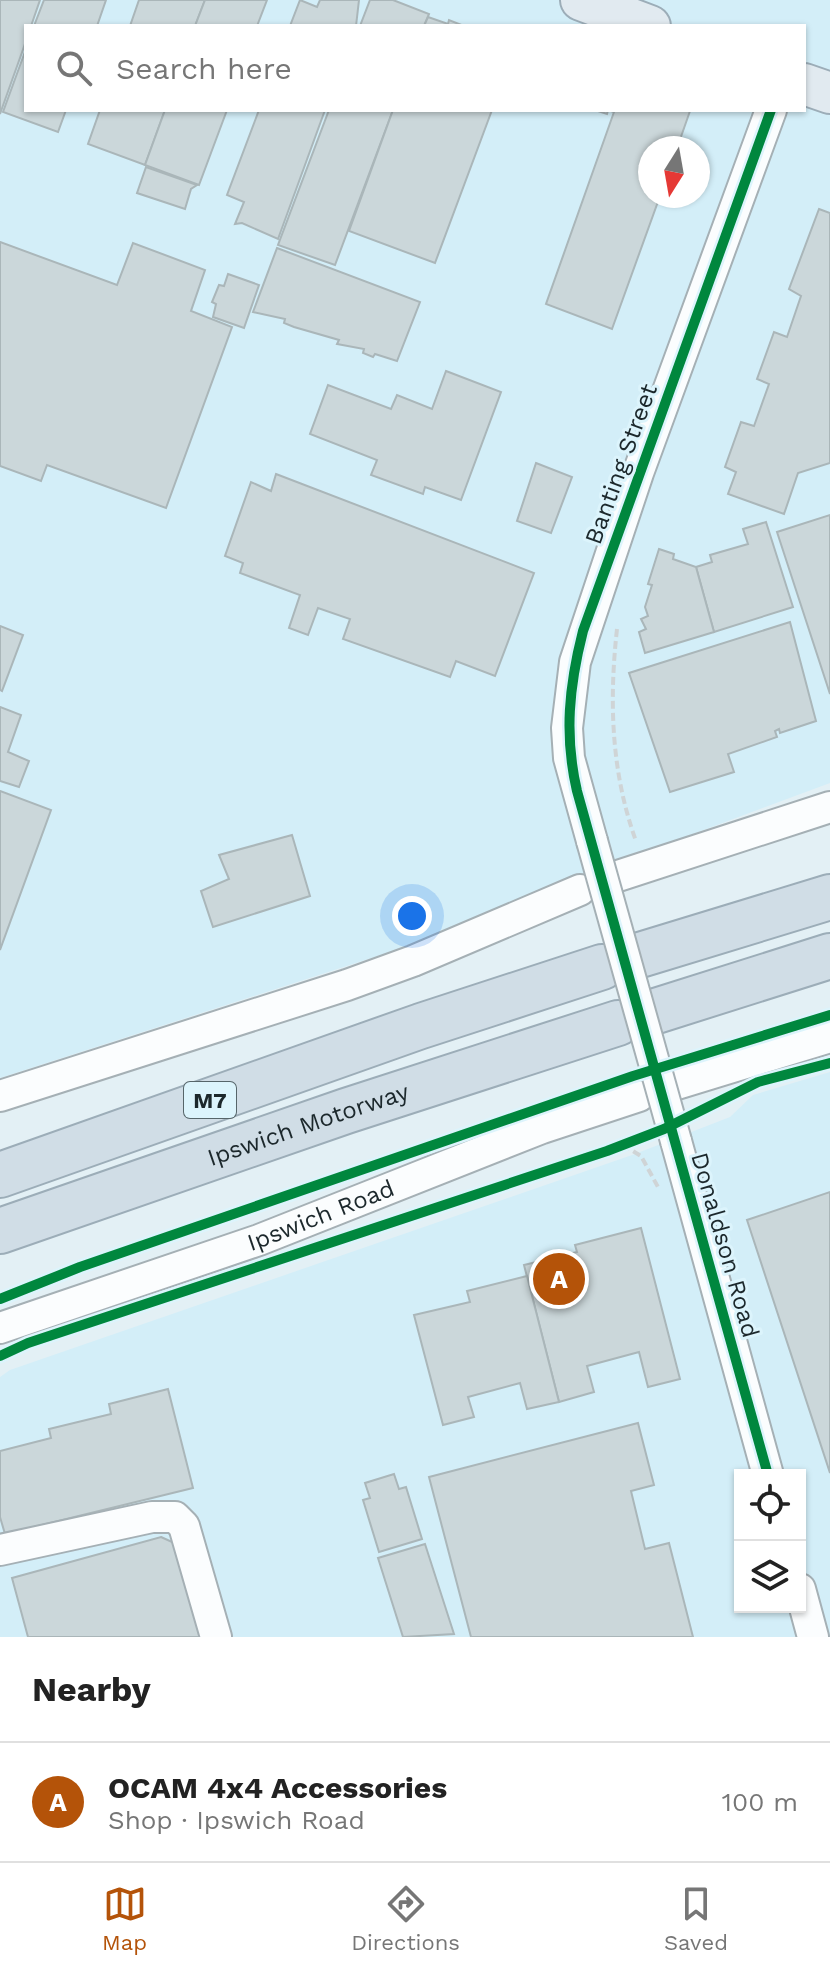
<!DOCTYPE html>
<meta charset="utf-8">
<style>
:root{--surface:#fff;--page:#f6f6f6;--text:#222;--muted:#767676;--line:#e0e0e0;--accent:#b45309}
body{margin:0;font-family:"Work Sans",sans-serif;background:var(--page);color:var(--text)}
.controls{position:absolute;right:24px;bottom:24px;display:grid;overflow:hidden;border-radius:0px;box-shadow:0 2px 6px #0004}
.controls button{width:72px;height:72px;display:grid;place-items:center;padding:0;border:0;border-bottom:2px solid var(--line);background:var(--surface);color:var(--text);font:40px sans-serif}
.compass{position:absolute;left:638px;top:136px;width:72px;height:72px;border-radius:50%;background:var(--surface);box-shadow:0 2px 6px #0004;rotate:191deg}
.you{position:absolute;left:412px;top:916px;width:28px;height:28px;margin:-20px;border:6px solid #fff;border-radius:50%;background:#1a73e8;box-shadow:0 0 0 12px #1a73e833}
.badge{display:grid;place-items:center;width:52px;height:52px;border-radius:50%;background:var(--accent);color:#fff;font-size:26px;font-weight:700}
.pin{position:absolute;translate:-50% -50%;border:4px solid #fff;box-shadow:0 2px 8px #0006}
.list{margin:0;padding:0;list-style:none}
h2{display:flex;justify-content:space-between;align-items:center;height:104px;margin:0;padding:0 32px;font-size:34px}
h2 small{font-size:26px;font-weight:400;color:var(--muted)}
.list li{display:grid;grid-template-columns:52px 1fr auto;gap:24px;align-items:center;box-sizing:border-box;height:120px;padding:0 32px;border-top:2px solid var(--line)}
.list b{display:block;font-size:30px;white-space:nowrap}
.list p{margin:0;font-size:26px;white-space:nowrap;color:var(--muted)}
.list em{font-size:26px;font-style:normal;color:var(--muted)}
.icon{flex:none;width:44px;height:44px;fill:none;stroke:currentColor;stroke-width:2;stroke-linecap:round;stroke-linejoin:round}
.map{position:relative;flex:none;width:830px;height:1637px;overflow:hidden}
.search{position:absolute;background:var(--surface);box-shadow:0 2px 6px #0004;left:24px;right:24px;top:24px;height:88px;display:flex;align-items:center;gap:20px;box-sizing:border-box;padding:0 28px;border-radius:0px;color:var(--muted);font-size:30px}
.sheet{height:224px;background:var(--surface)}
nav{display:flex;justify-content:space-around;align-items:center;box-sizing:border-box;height:112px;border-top:2px solid var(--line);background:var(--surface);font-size:22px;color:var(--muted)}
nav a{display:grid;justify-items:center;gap:4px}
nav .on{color:var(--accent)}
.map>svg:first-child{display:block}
.built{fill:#d3eef8;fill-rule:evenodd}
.building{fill:#cbd7da;stroke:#aab6b9;stroke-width:2}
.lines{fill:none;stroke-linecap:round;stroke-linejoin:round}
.minor-casing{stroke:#a5b0b5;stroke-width:34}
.major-casing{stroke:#9cadb8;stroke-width:44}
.highway-casing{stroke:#9cadb8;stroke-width:48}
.path{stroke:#cfd4d6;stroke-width:4;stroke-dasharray:8 4;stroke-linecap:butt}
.minor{stroke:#fbfdfe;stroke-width:30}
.major{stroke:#e1eaf0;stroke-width:40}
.highway{stroke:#d0dde6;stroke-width:44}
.minor-bridge-casing{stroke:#a5b0b5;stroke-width:34;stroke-linecap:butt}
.minor-bridge{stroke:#fbfdfe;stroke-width:30}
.cycleway-casing{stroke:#dcf4fc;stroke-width:15}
.cycleway{stroke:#00873e;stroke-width:10}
.labels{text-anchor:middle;stroke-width:6;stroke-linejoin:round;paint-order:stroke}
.shield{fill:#dcf4fc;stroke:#56656a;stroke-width:2}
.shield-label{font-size:22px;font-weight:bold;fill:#1c282c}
.street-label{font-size:24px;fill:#1c282c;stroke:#dcf4fc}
</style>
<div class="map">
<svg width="830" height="1637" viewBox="0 0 830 1637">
<rect width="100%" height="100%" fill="#e3f0f5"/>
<g class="built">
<path d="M0 0H830V783L575 878 390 952 0 1078ZM26 26H804V110H26ZM650 148H698V196H650Z"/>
<path d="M830 1072V1637H0V1377L10 1370 635 1154 730 1117 753 1095ZM740 1475H800V1607H740Z"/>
</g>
<g class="building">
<path d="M0 0H40L31 26H26V41L0 114Z"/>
<path d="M44 0H106L97 26H34Z"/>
<path d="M139 0H205L195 26H130Z"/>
<path d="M205 0H267L257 26H195Z"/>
<path d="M300 0 317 7 320 0H359L356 26H290Z"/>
<path d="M370 0H393L429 14 424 26H360Z"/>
<path d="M428 17 448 24 449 20 464 26H424Z"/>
<path d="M26 49V110H66L58 132 3 112Z"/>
<path d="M100 110H165L145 165 88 144Z"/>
<path d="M165 110H227L199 185 145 165Z"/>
<path d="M259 110H325L278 239 242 223 235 224 244 202 227 195Z"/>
<path d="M329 110H393L335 265 278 245Z"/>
<path d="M393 110H492L435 263 349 231Z"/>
<path d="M595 110 690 111 677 148H650V196H660L612 329 546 304 614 112 608 110 607 114Z"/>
<path d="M146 167 197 185 191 189 185 209 137 193Z"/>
<path d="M819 209 830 213V463L798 473 784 514 728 494 736 472 725 467 741 422 754 426 769 384 757 379 774 332 787 337 801 296 789 289Z"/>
<path d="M0 242 117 285 133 243 205 270 191 311 232 327 166 508 47 465 41 481 0 466Z"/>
<path d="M277 248 420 302 397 361 375 354 373 357 363 353 364 349 337 344 339 340 294 327 284 323 285 319 253 312Z"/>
<path d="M228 274 259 285 244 328 213 317 216 304 212 302 219 285 224 286Z"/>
<path d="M446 371 501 392 461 500 425 487 423 494 371 475 377 460 310 434 328 385 391 409 397 395 432 409Z"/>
<path d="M536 463 572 477 551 533 517 521Z"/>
<path d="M276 474 534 573 495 676 456 661 450 677 343 639 350 619 318 608 308 635 289 628 300 595 240 573 243 563 225 556 251 482 271 491Z"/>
<path d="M830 515V694L777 532Z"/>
<path d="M766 522 793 607 714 632 696 567 712 562 710 555 748 544 743 529Z"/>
<path d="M659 549 674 554 673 559 696 567 714 632 645 653 639 632 646 629 641 619 648 616 645 607 652 585 648 584Z"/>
<path d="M790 622 816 721 780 733 779 729 775 731 777 737 728 754 734 772 670 792 629 673Z"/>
<path d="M0 626 23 635 2 691 0 690Z"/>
<path d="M0 707 21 715 8 752 29 761 19 787 0 781Z"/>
<path d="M0 791 51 810 0 950Z"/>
<path d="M292 835 310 896 213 927 201 891 229 879 219 855Z"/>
<path d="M830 1192V1473L747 1220Z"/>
<path d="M641 1228 680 1379 648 1387 639 1352 587 1366 594 1392 559 1402 524 1265 577 1252 575 1245Z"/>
<path d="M527 1276 559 1402 527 1409 520 1383 468 1397 474 1417 443 1425 414 1315 470 1302 467 1291Z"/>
<path d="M168 1389 193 1488 5 1534 0 1517V1451L51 1438 49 1429 111 1414 109 1404Z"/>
<path d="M638 1423 654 1485 631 1491 645 1549 669 1543 693 1637H471L429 1477Z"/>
<path d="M394 1474 399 1489 406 1487 422 1539 379 1552 363 1500 370 1498 365 1483Z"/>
<path d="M161 1537 181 1546 206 1637H28L12 1578Z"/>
<path d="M425 1544 454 1634 403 1637 378 1558Z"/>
</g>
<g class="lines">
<g class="minor-casing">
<g id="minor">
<path d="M592 841 569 758 567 728 575 662 638 473 771 110"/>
<path d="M618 876 830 807"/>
<path d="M677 1084 830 1037"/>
<path d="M0 1096 347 985 413 961 580 890"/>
<path d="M676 1141 768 1475"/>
<path id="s1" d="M0 1328 259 1240 542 1128 639 1096"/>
<path d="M0 1550 152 1517H175L184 1526 216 1637"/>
<path d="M800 1589 813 1637"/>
</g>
</g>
<g class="major-casing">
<g id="major">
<path d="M581 0 650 26"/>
<path d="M804 84 830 93"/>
</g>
</g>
<g class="highway-casing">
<g id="highway">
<path d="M640 955 830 897"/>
<path d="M656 1011 830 956"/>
<path d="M0 1175 421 1026 602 967"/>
<path id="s2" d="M0 1231 346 1111 618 1023"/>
</g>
</g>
<g class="path">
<path d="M617 629C609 701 611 772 636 841"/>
<path d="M623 1145 641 1156 658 1187"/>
</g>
<use href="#minor" class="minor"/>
<use href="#major" class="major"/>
<use href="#highway" class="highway"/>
<g class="minor-bridge-casing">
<path id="minor-bridge" d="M592 841 676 1141"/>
</g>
<use href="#minor-bridge" class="minor-bridge"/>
<g class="cycleway-casing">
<g id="cycleway">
<path d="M0 1299 80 1267 633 1076 830 1015"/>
<path d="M0 1356 28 1343 607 1151 664 1129 758 1082 830 1063"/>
<path d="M768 1475 577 791C564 735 569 686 583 631L771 110"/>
</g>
</g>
<use href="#cycleway" class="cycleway"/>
</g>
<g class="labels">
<rect class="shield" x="184" y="1082" width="52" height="36" rx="6"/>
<g class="shield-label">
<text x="210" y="1108">M7</text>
</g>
<g class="street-label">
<text transform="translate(621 464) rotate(-70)" y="8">Banting Street</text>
<text dy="8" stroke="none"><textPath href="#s2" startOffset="326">Ipswich Motorway</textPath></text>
<text dy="8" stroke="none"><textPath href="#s1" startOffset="340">Ipswich Road</textPath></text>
<text transform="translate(725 1245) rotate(74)" y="8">Donaldson Road</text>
</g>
</g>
</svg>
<div class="controls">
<button><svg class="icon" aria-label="locate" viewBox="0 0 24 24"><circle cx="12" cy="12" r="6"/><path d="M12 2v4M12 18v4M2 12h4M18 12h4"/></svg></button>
<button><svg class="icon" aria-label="layers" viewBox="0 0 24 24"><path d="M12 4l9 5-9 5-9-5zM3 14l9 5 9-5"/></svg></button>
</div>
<svg class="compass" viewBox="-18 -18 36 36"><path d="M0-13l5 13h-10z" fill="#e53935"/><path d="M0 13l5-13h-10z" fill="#767676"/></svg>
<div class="you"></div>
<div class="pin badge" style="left:559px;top:1279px">A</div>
<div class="search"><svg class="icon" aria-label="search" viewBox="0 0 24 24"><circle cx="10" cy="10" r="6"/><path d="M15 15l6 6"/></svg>Search here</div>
</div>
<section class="sheet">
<h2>Nearby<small></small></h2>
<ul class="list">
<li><span class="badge">A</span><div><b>OCAM 4x4 Accessories</b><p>Shop · Ipswich Road</p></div><em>100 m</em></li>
</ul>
</section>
<nav>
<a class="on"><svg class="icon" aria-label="map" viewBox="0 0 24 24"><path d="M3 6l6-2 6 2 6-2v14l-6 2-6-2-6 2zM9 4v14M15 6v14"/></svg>Map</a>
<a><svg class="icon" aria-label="directions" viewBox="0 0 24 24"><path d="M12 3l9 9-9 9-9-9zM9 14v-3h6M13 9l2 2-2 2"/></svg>Directions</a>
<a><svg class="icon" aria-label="saved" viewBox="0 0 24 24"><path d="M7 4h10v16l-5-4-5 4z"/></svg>Saved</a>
</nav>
